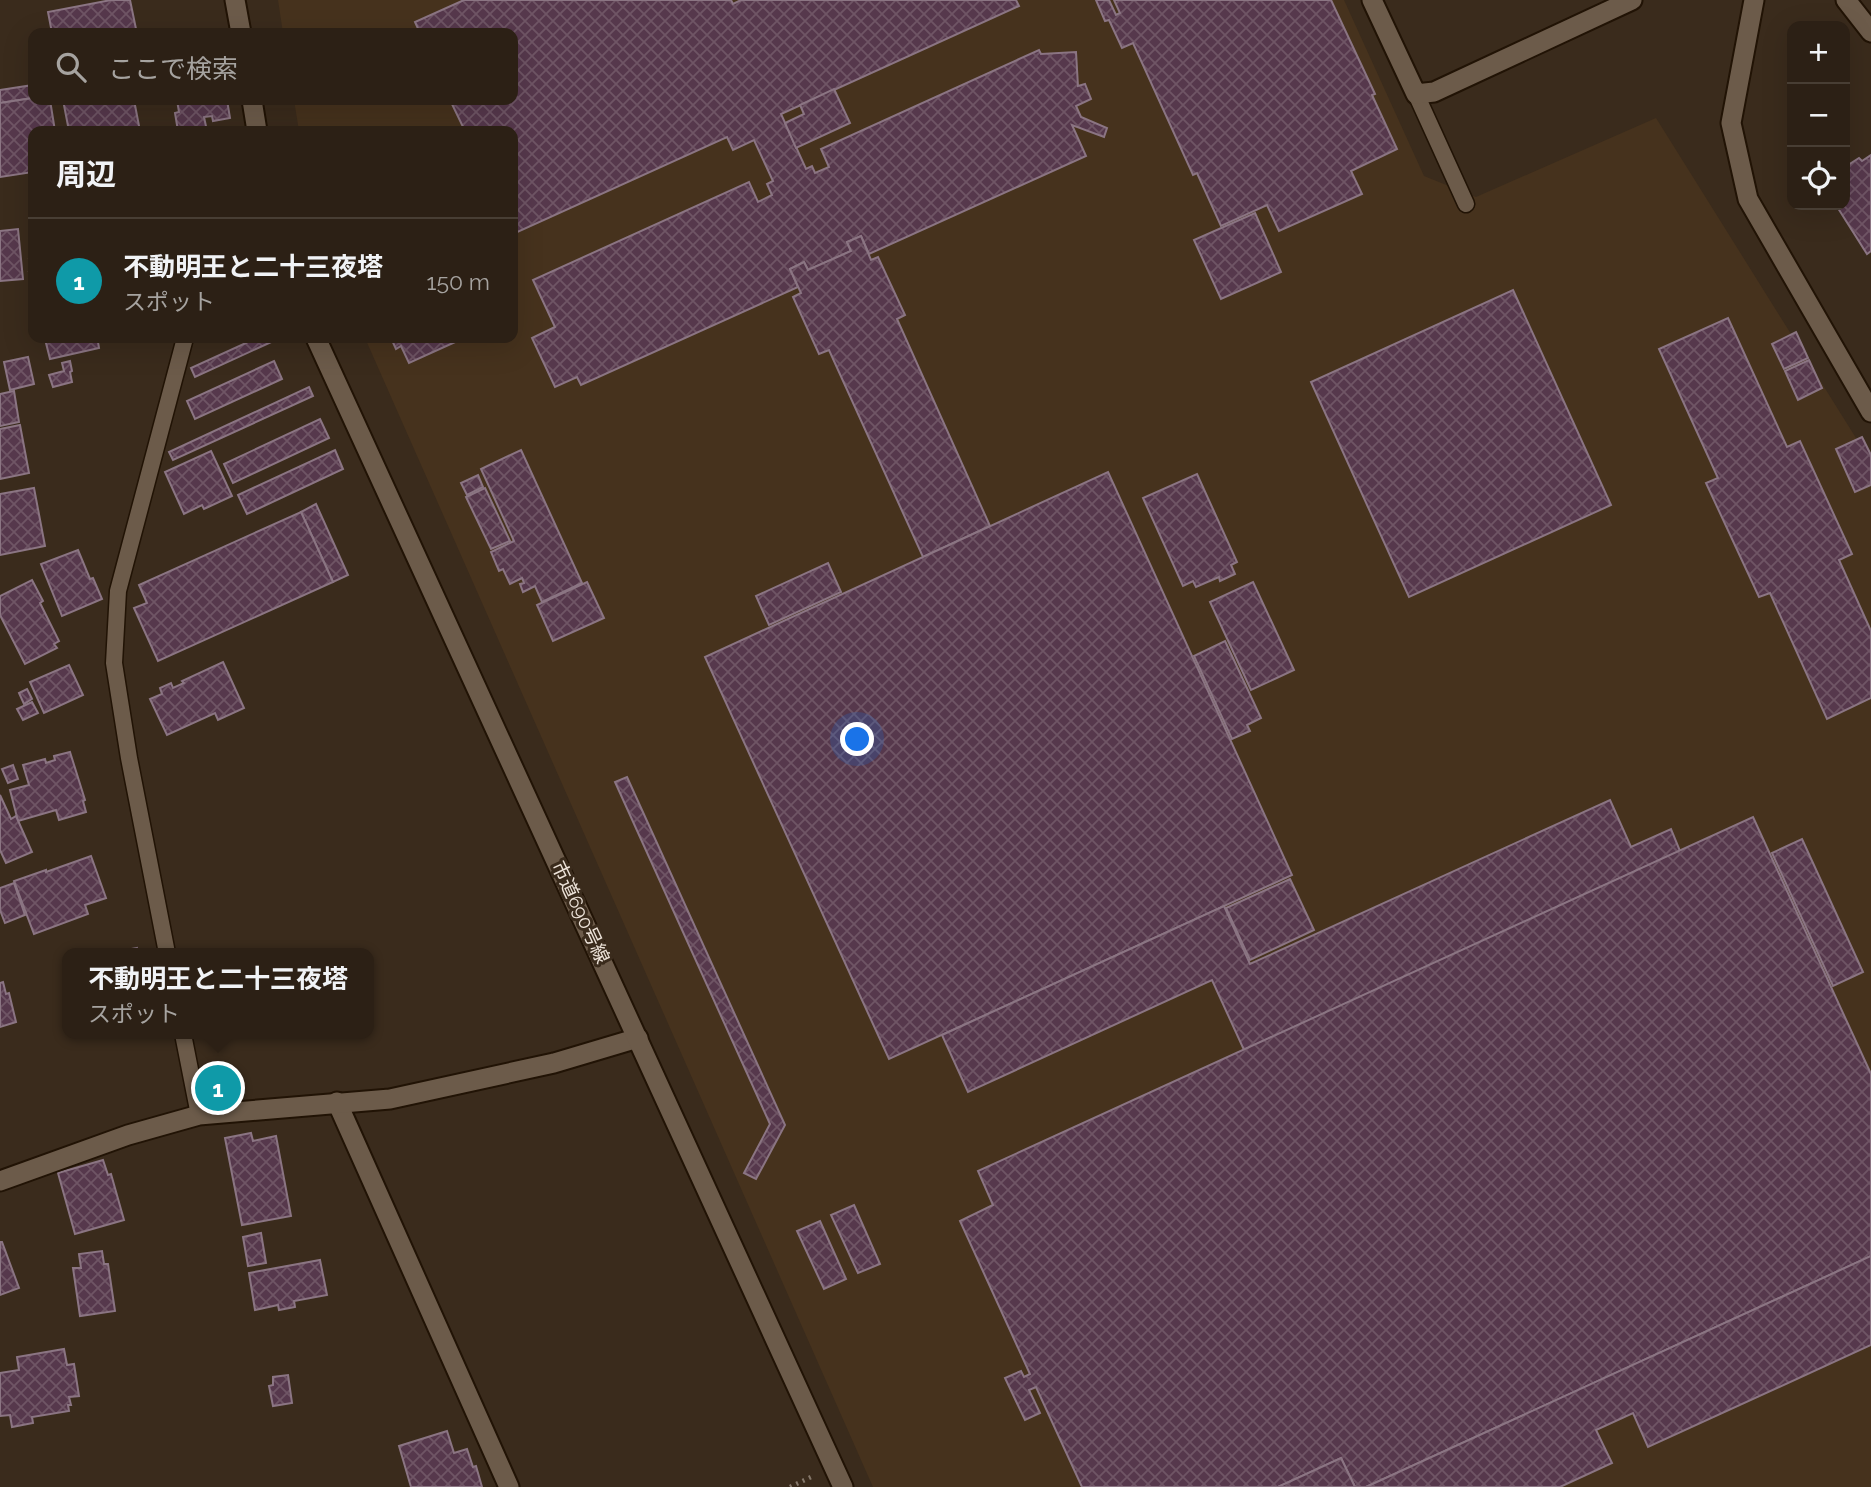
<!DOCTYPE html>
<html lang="ja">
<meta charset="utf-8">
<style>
:root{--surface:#2c2015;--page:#34281e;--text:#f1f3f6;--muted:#a6a3a0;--line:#483e34;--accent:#c4bc3d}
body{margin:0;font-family:Raleway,"Noto Sans JP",sans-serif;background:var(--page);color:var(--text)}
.controls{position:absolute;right:21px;top:21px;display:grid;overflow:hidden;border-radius:14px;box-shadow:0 7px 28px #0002}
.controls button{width:63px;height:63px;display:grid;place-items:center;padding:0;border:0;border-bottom:2px solid var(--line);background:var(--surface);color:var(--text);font:35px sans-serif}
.you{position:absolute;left:858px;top:740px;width:24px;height:24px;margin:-18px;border:5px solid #fff;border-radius:50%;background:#1a73e8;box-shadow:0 0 0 10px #1a73e833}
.badge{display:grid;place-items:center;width:46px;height:46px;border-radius:50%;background:var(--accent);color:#fff;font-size:23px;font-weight:700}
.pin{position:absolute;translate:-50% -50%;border:4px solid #fff;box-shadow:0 2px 7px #0006}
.popup{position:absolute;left:62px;top:948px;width:312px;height:91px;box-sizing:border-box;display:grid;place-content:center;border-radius:14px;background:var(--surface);filter:drop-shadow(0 2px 5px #0005);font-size:23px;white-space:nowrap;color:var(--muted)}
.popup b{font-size:26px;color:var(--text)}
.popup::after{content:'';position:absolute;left:50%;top:100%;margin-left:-14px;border:14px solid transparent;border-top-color:var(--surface)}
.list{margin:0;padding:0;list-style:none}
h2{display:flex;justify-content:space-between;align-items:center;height:91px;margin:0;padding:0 28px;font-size:30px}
h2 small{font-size:23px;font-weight:400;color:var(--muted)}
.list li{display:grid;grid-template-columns:46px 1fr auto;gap:21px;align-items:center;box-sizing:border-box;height:126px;padding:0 28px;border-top:2px solid var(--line)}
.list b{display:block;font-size:26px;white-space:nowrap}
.list p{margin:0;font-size:23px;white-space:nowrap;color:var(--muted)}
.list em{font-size:23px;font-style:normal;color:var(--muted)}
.icon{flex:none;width:38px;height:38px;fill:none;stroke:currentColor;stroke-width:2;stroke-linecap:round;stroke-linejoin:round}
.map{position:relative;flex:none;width:1871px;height:1487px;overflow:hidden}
.search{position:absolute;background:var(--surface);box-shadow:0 7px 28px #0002;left:28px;top:28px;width:490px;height:77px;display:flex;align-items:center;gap:18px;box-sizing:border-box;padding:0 24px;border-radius:14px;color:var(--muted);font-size:26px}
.panel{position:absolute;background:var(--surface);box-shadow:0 7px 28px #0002;left:28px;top:126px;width:490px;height:217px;border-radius:14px}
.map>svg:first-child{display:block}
.built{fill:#46321d}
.building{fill:url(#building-cross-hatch);stroke:#8b7583;stroke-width:2}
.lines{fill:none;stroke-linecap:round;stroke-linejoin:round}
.service-casing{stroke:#211305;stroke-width:19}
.minor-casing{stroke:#211305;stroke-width:23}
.tertiary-casing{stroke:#211305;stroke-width:23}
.path{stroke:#85786b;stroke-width:4.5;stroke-dasharray:2 5;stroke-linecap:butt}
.service{stroke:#6c5b4a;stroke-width:16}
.minor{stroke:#6c5b4a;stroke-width:19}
.tertiary{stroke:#6c5b4a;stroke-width:19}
.labels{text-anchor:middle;stroke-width:6;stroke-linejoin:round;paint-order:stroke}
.street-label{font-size:19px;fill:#eee4da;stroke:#3a2b1c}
</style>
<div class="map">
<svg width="1871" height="1487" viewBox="0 0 1871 1487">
<defs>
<pattern id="building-cross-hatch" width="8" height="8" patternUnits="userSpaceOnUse" patternTransform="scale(1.75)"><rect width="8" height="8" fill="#56384c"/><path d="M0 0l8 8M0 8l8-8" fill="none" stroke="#6f5565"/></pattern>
</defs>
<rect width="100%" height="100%" fill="#3a2b1c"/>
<path class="built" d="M278 0H1344L1424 176 1476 197 1656 118 1871 462V1487H873L365 338H513V131H299L294 100H513V33H283Z"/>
<g class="building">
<path d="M111 0H130L136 29 121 31V33H52L48 12Z"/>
<path d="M464 0H731L733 4 741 0H1016L1019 6 781 114 806 169 812 166 815 173 829 167 821 149 1039 50 1041 54 1076 52 1078 86 1085 84 1091 99 1076 106 1081 117 1107 128 1104 137 1072 125 1086 156 869 254 861 236 847 242 851 251 808 270 804 262 790 269 798 287 581 385 577 377 555 387 532 338 555 327 533 280 749 182 758 202 772 195 767 184 773 181 754 140 733 150 727 137 513 234V131H465L450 100H513V33H420L415 22Z"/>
<path d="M1096 0H1109L1116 15 1120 13 1114 0H1331L1375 94 1372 95 1397 149 1351 171 1362 194 1279 231 1267 205 1221 226 1197 173 1193 175 1133 43 1122 48 1109 20 1105 21Z"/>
<path d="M33 85V98L0 103V90Z"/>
<path d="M834 89 850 123 796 148 785 123 804 114 800 105Z"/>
<path d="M33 98V100H50L55 131H33V172L0 177V103Z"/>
<path d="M63 100H134L140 131H69Z"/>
<path d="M177 100H227L230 118 213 121 212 116 204 117 207 131H178L175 113 179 112Z"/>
<path d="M1871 155V251L1867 254 1836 205H1845V167L1859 158 1862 161Z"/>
<path d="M1255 213 1281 272 1221 299 1194 240Z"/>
<path d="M18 229 23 279 0 281V231Z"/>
<path d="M861 236 871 260 878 257 905 315 897 319 990 526 923 557 829 350 819 354 793 297 801 293 790 269 804 262 808 270 851 251 847 242Z"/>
<path d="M33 258V289L29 272H32L29 259Z"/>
<path d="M1513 290 1611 505 1409 597 1311 382Z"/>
<path d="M1728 318 1787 447 1800 441 1852 554 1839 560 1871 631V698L1827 719 1770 593 1759 597 1706 483 1718 478 1659 349Z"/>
<path d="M1796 332 1808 358 1784 369 1772 344Z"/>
<path d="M39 338H103V341L98 342 99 348 50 359 45 339 39 340Z"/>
<path d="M257 338H280L195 377 191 368Z"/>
<path d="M391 338H464L409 363 401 346 396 349Z"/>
<path d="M28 357 34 384 10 390 4 362Z"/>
<path d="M1809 360 1822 388 1798 400 1785 371Z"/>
<path d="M70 361 72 371 70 372 72 382 53 387 49 375 64 371 62 363Z"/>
<path d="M274 361 282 379 195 419 187 401Z"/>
<path d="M309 387 313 396 173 460 169 452Z"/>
<path d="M14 391 19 422 0 426V394Z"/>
<path d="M320 419 329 438 233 483 224 464Z"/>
<path d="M20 425 29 473 0 479V429Z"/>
<path d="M1862 437 1871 455V485L1855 492 1836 449Z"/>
<path d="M335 450 343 469 247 514 238 495Z"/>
<path d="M521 450 582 583 542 602 535 586 523 592 520 584 524 583 522 578 510 584 503 569 499 571 491 552 514 541 481 469Z"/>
<path d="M211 451 232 496 204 509 202 505 184 514 165 472Z"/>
<path d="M1108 472 1292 875 889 1059 705 657Z"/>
<path d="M1197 474 1237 562 1231 565 1235 574 1220 581 1219 577 1196 587 1193 581 1183 586 1143 498Z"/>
<path d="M478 475 483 487 467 495 461 483Z"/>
<path d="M34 488 45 546 0 555V494Z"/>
<path d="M485 488 510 541 491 549 466 497Z"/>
<path d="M316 504 348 575 333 582 301 512Z"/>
<path d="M301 512 333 582 158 661 134 608 147 603 139 585Z"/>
<path d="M78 550 90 579 93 578 102 599 62 616 41 564Z"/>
<path d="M828 563 841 592 769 625 756 596Z"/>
<path d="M32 580 43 601 40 603 59 641 54 644 57 648 25 664 0 615V596Z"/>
<path d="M587 582 604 618 553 641 537 605Z"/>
<path d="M1253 582 1294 670 1251 690 1210 602Z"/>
<path d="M1225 641 1261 718 1247 725 1250 731 1232 739 1194 656Z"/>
<path d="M223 662 244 708 218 720 215 713 167 735 150 699 162 694 160 688 171 683 173 688 184 683 182 681Z"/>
<path d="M69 665 83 695 44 713 30 682Z"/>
<path d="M27 689 32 699 24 704 19 693Z"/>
<path d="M32 702 38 713 23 720 17 709Z"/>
<path d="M70 752 85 800 83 801 86 812 59 820 56 810 18 821 10 790 29 785 23 765 45 759 46 763 55 760 54 756Z"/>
<path d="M13 765 18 779 8 783 2 769Z"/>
<path d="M627 777 785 1125 756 1179 744 1173 770 1124 615 782Z"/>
<path d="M0 795 11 819 16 816 32 852 6 863 0 850Z"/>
<path d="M1610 800 1631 847 1671 829 1680 851 1244 1050 1212 980 968 1092 942 1035 1224 906 1250 964Z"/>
<path d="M1753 817 1871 1074V1256L1366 1487H1355L1341 1458 1278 1487H1082L1036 1387 1029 1390 1040 1413 1025 1420 1005 1378 1021 1371 1024 1377 1030 1374 960 1221 993 1205 978 1171Z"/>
<path d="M1802 839 1863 972 1833 986 1772 853Z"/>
<path d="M91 856 106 898 85 905 88 914 34 934 14 881 46 870V872Z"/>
<path d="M1290 879 1314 930 1250 960 1226 908Z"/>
<path d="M14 883 25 915 5 923 0 910V888Z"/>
<path d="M137 948 138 953H120V951Z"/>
<path d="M3 982 6 994 9 993 16 1022 0 1027V983Z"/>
<path d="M251 1133 253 1141 276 1136 291 1216 242 1225 225 1138Z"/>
<path d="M103 1160 108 1175 111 1174 124 1220 75 1234 58 1173Z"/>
<path d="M854 1205 880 1264 858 1273 831 1215Z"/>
<path d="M820 1221 846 1279 824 1289 797 1231Z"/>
<path d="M261 1233 266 1263 248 1266 243 1237Z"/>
<path d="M0 1242H2L19 1288 0 1295Z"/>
<path d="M102 1251 104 1264H108L115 1311 80 1316 73 1268H81L79 1254Z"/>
<path d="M1871 1256V1345L1648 1447 1633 1413 1596 1430 1612 1463 1560 1487H1366Z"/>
<path d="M320 1260 327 1295 294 1301 295 1307 279 1310 278 1305 255 1310 249 1273Z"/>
<path d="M64 1349 67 1365 74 1364 79 1396 69 1397 71 1405H68L69 1411 32 1417 33 1423 12 1427 10 1415 0 1416V1373L19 1370 17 1357Z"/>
<path d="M288 1375 292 1403 273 1406 269 1386 273 1385V1377Z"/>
<path d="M447 1431 454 1453 467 1449 473 1467 476 1466 482 1487H411L399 1446Z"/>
<path d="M1341 1458 1355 1487H1278Z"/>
</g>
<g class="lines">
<g class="service-casing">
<g id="service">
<path d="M1416 94 1466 204"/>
<path d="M167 953 129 758 114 663 118 591 185 338"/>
<path d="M183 1034 199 1115"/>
</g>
</g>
<g class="minor-casing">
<g id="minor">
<path d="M1372 0 1416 94 1434 92 1632 0"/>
<path d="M1754 0 1731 123 1748 199 1871 412"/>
<path d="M1846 0 1871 32"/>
<path d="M337 1102 509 1487"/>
<path d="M0 1181 128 1135 199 1115 390 1099 554 1063 638 1038"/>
</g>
</g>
<g class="tertiary-casing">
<g id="tertiary">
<path d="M235 0 241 33"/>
<path d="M252 100 257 131"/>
<path d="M316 338 843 1487"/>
</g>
</g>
<path class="path" d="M790 1487 811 1477"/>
<use href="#service" class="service"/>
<use href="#minor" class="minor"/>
<use href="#tertiary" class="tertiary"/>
</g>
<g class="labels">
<g class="street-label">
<text transform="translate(581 912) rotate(65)" y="7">市道690号線</text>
</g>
</g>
</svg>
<div class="controls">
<button>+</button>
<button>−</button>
<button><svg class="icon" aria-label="locate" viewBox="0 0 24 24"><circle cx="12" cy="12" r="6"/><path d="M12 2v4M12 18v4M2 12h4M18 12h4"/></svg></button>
</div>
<div class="you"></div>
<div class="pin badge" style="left:218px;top:1088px;background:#0f9aa8">1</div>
<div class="popup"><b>不動明王と二十三夜塔</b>スポット</div>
<div class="search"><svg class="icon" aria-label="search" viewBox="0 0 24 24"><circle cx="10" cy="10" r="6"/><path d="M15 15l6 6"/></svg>ここで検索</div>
<section class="panel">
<h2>周辺<small></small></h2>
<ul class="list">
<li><span class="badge" style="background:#0f9aa8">1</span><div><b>不動明王と二十三夜塔</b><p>スポット</p></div><em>150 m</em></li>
</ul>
</section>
</div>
